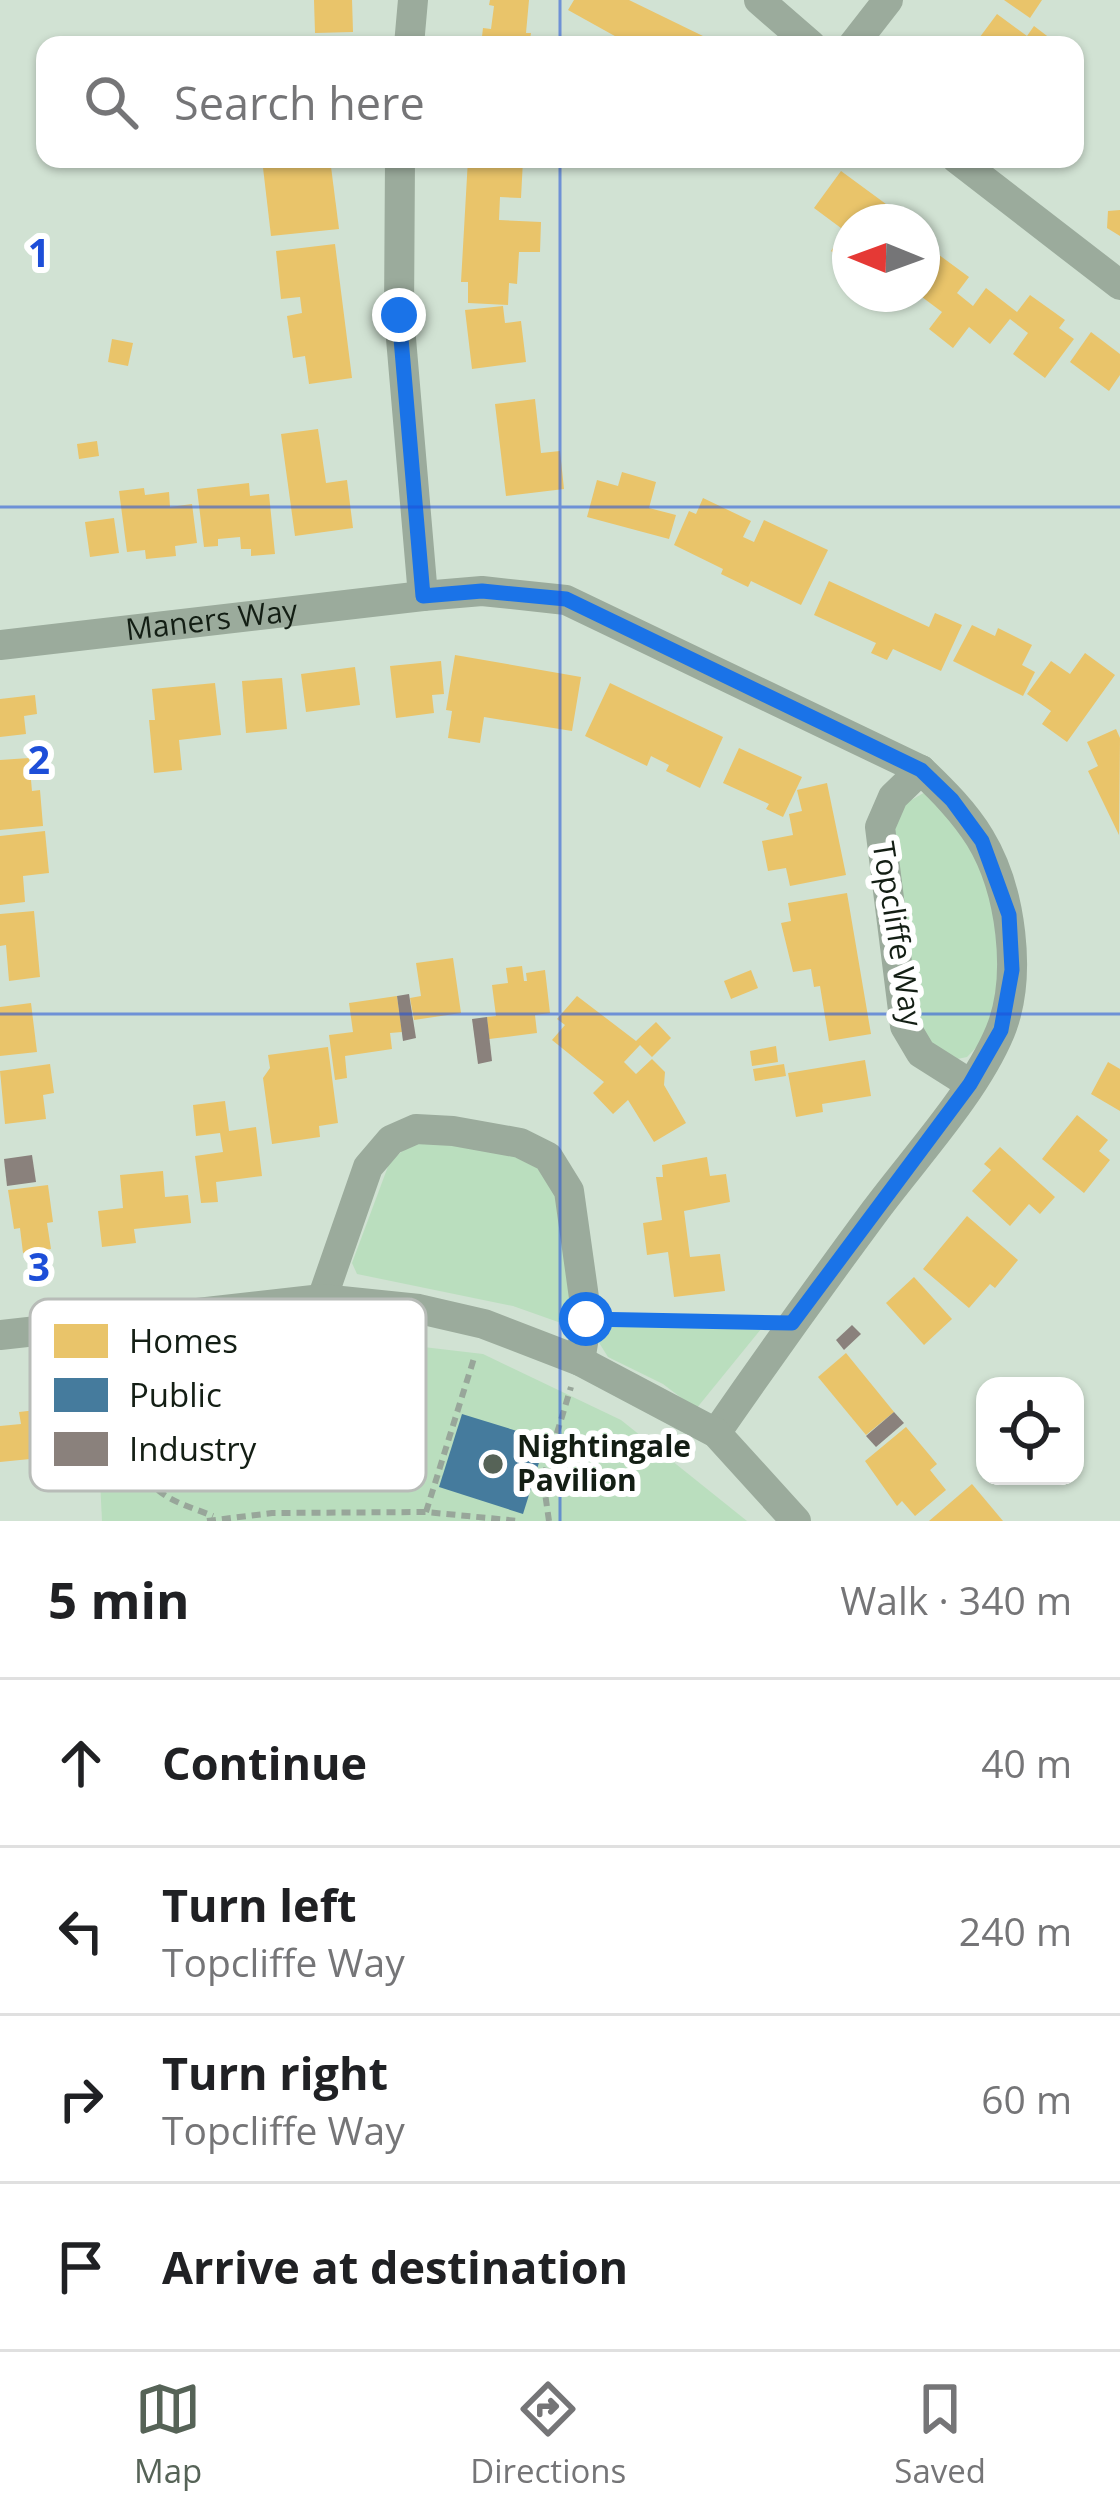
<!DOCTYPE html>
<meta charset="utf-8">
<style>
:root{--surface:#fff;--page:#f2f2f2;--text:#202124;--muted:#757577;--line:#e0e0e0;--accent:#566357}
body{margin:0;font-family:"Open Sans",sans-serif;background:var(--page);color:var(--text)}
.controls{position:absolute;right:36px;bottom:36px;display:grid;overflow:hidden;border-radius:24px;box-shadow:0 3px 9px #0004}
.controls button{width:108px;height:108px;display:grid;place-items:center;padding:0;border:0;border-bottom:3px solid var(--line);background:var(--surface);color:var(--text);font:60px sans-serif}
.compass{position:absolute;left:832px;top:204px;width:108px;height:108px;border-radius:50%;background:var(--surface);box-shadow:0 3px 9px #0004;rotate:271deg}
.stop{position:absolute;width:36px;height:36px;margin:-27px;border:9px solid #1a73e8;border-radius:50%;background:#fff}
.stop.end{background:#1a73e8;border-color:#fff;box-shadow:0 3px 12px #0008}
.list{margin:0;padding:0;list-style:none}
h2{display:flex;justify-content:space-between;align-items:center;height:156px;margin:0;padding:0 48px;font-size:51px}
h2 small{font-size:39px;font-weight:400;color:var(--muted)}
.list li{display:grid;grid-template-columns:78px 1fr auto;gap:36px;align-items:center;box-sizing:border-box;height:168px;padding:0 48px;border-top:3px solid var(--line)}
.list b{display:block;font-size:45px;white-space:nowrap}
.list p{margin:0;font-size:39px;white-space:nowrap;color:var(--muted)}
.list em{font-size:39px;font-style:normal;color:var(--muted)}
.icon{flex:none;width:66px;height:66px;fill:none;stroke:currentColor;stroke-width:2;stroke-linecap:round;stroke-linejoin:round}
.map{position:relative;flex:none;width:1120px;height:1521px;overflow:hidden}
.search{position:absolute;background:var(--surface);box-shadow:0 3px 9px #0004;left:36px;right:36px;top:36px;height:132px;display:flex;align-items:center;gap:30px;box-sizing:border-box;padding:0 42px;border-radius:24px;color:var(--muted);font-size:45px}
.sheet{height:828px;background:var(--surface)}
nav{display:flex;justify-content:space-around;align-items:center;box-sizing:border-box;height:168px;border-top:3px solid var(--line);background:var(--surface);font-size:33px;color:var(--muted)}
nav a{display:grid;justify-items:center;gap:6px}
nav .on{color:var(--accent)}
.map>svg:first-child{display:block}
.green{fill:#badebe}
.homes{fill:#e9c46a}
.public{fill:#457b9d}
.industry{fill:#8a817c}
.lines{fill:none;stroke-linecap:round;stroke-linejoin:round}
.path{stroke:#98a69a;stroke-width:6;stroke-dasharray:9 6;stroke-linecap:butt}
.street{stroke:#9bab9c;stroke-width:30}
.route{stroke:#1a73e8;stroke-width:15}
.grid{fill:none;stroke:#1d4ed8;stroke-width:3;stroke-opacity:0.55}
.poi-dot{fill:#566357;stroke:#fff;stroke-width:4.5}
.labels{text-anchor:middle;stroke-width:12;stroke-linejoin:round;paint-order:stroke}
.street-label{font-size:30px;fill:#131e14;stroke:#fff}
.poi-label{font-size:30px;font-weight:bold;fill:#131e14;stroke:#fff;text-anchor:start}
.key{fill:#fff;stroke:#b8bcb8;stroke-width:3}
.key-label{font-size:33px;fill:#131e14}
.grid-label{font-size:39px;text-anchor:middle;font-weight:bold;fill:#1d4ed8;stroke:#fff;stroke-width:12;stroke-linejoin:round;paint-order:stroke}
</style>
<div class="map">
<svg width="1120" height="1521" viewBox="0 0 1120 1521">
<rect width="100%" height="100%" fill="#d1e2d3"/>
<g class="green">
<path d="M927 791 967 829 1002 916 994 1029 967 1057 957 1059 925 1043 912 1022 891 831 901 806Z"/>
<path d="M422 1136 518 1146 564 1189 578 1310 561 1323 513 1306 357 1274 352 1263 390 1161Z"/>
<path d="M607 1325 761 1329 696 1409 663 1384 608 1357 598 1341Z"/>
<path d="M321 1335 483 1354 621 1420 747 1521H102L94 1357Z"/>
</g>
<g class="homes">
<path d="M314 0H352L353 32 315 33Z"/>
<path d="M490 0H529L526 33H531L529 45H481L483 28 491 29 494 6 489 5Z"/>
<path d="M574 0H629L705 37 701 45H631L568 10Z"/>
<path d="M1004 0H1042L1030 18Z"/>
<path d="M997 14 1027 36 1034 26 1059 45H974Z"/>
<path d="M45 58V95H41L36 59Z"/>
<path d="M262 159H330L339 229 271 236Z"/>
<path d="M468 159 523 160 521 198 500 197 499 220 541 222 540 252H519L517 284 509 283 508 305 468 303V282H461Z"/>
<path d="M841 171 905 218 903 222H850V265L831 251 845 231 814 208Z"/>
<path d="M1120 210V236L1107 228 1108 211Z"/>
<path d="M335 244 352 378 309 384 305 356 293 358 287 316 302 313 300 297 281 299 276 251Z"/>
<path d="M935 252 969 277 957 293 973 306 986 288 1017 312 1030 295 1065 320 1059 328 1074 339 1045 378 1013 354 1028 333 1010 319 990 344 969 327 953 348 929 329 942 312 918 294H922V269Z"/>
<path d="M503 306 505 323 521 321 526 362 472 369 465 310Z"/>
<path d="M1091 332 1120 354V375L1109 391 1070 362Z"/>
<path d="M112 339 133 343 128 366 108 362Z"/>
<path d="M535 399 541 453 560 451 564 489 506 496 495 404Z"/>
<path d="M318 429 326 483 347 480 353 528 295 536 281 434Z"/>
<path d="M97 441 99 456 79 459 77 444Z"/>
<path d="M622 472 656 482 649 508 676 515 669 539 587 517 597 480 618 486Z"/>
<path d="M249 483 250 496 269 494 275 554 251 556V549H241L240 537 218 539V546L204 547 197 489Z"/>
<path d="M144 488 145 495 169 492 170 507 192 504 197 543 175 546 176 556 146 559 145 550 127 552 119 491Z"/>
<path d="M703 498 751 521 743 537 754 542 764 520 828 550 801 605 751 581 748 587 721 574 723 569 674 545 689 511 696 514Z"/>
<path d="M114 518 119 553 90 557 85 522Z"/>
<path d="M829 581 929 627 935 613 962 625 941 671 893 649 887 660 871 653 876 643 814 615Z"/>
<path d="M972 625 995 636 998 628 1032 645 1022 665 1035 672 1023 696 953 661Z"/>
<path d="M1085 653 1115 675 1067 742 1042 724 1051 711 1027 694 1051 661 1070 674Z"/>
<path d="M455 655 581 677 572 731 484 717 480 743 448 738 452 711 446 710Z"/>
<path d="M441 661 444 694 432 695 434 713 396 718 390 666Z"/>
<path d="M355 667 360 705 306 712 301 674Z"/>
<path d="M282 678 287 729 246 733 242 681Z"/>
<path d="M215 683 221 735 179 740 182 770 154 773 149 720H155L152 689Z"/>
<path d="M610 683 723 737 700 788 666 771 669 765 651 756 647 766 585 736Z"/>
<path d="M35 695 37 714 24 716 26 734 0 737V699Z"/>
<path d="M1116 729 1120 738 1119 835 1088 771 1098 766 1087 742Z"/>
<path d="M739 748 802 777 783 817 766 809 769 804 723 783Z"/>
<path d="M29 758 32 791 40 790 43 826 0 830V760Z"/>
<path d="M827 783 846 875 790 886 786 868 768 871 762 841 793 835 789 814 802 811 797 790Z"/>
<path d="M45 831 49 873 23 876 25 902 0 905V836Z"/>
<path d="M847 893 871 1034 829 1041 820 986 814 987 811 969 793 972 781 923 791 921 788 903Z"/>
<path d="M34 911 40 977 9 981 6 945 0 946V914Z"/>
<path d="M453 958 461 1013 414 1020 410 998 421 996 416 963Z"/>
<path d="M522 966 524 981H527L526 973 545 970 550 1013 535 1015 537 1033 489 1039 487 1017 496 1016 492 985 508 983 506 968Z"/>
<path d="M751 970 758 988 731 999 724 981Z"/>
<path d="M397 996 402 1032 390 1033 392 1049 345 1056 347 1078 335 1080 329 1035 353 1032 349 1003Z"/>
<path d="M577 996 636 1041 656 1022 671 1038 652 1057 640 1045 624 1062 636 1074 652 1059 665 1072 664 1085 686 1123 654 1142 628 1100 613 1114 593 1093 604 1082 552 1040 565 1025 557 1019Z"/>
<path d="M31 1003 37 1052 0 1056V1007Z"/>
<path d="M776 1046 778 1062 752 1066 750 1051Z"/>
<path d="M328 1047 338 1123 319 1126 320 1137 272 1144 263 1078 270 1068 268 1055Z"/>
<path d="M865 1060 871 1096 822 1104 823 1112 796 1117 788 1073Z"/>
<path d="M1108 1062 1120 1069V1111L1091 1094Z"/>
<path d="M50 1064 54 1093 43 1095 46 1119 5 1124 0 1071Z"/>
<path d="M784 1064 786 1076 755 1081 753 1069Z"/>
<path d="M225 1101 229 1131 256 1127 262 1176 216 1182 218 1202 201 1203 195 1156 223 1152 220 1133 196 1136 193 1105Z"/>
<path d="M1077 1115 1108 1140 1099 1151 1110 1160 1084 1193 1042 1159Z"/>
<path d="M1000 1147 1055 1197 1040 1214 1029 1204 1010 1226 972 1191 991 1170 984 1164Z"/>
<path d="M707 1157 710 1176 726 1174 730 1202 684 1211 690 1257 720 1254 725 1291 674 1297 668 1252 647 1255 643 1223 662 1220 656 1177H663L662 1165Z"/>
<path d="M163 1171 165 1197 188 1195 191 1223 134 1229 136 1243 102 1247 98 1211 123 1208 120 1175Z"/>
<path d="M48 1185 53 1222 47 1223 51 1249 23 1253 20 1228 14 1229 8 1190Z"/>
<path d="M967 1216 1018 1260 995 1288 990 1284 969 1308 923 1269Z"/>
<path d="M914 1277 952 1319 924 1345 886 1303Z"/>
<path d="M846 1353 894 1412 866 1435 818 1377Z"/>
<path d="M45 1409 50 1457 0 1462V1426L21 1424 19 1412Z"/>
<path d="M906 1427 937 1464 930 1470 946 1490 915 1516 902 1501 897 1506 865 1461Z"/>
<path d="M972 1484 1003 1521H929Z"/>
</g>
<path class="public" d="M462 1414 546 1440 523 1514 439 1487Z"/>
<g class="industry">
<path d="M409 994 416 1038 403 1041 397 996Z"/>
<path d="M487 1017 492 1061 478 1064 472 1019Z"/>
<path d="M32 1155 36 1182 7 1186 4 1159Z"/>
<path d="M852 1325 861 1334 844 1350 836 1340Z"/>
<path d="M894 1412 904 1423 876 1447 866 1436Z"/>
</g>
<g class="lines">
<g class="path">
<path d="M614 1320 757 1322"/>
<path d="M143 1465C149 1497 186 1505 213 1516"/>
<path d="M426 1512 475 1355"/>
<path d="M207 1521 272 1513 426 1512 519 1521"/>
<path d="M549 1521 543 1479 571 1387"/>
</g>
<g class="street">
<path d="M759 0 811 45"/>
<path d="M409 45 413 0"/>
<path d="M853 45 888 0"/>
<path d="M400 159 399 315 423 596"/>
<path d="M957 159 1120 285"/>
<path id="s1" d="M0 645 423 596 482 591 566 600 921 770C943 791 964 812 980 838 1011 889 1023 976 1000 1032 974 1094 915 1157 875 1211 821 1284 768 1358 716 1433"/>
<path d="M921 770 893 797 880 827 905 1026 921 1053 970 1084"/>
<path d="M322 1299 368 1167 391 1140 416 1129 453 1131 520 1143 548 1157 569 1191 587 1319 580 1361"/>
<path d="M0 1335 322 1299 419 1309 484 1324 580 1361 716 1433 796 1521"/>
</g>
</g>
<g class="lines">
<path class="route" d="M399 315 423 596 482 591 566 599 921 770 952 800 982 841 1009 915 1012 970 1001 1030 970 1084 792 1323 586 1319"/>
</g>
<path class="grid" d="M560 0V45M560 159V1521M0 507H1120M0 1014H1120"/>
<circle class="poi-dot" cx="493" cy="1464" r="12"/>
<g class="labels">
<g class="street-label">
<text dy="10" stroke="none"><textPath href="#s1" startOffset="213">Maners Way</textPath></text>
<text transform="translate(897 934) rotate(81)" y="10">Topcliffe Way</text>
</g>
<g class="poi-label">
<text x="517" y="1457">Nightingale<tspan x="517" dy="34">Pavilion</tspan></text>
</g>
</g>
<rect x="30" y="1299" width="396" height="192" rx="18" class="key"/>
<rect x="54" y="1324" width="54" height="34" fill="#e9c46a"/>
<rect x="54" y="1378" width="54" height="34" fill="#457b9d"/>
<rect x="54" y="1432" width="54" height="34" fill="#8a817c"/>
<g class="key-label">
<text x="129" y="1353">Homes</text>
<text x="129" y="1407">Public</text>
<text x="129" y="1461">Industry</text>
</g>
<g class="grid-label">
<text x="39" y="267">1</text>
<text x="39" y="774">2</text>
<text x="39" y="1281">3</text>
</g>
</svg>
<div class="controls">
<button><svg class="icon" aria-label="locate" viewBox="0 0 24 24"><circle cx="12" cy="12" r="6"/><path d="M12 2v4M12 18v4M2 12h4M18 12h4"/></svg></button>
</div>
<svg class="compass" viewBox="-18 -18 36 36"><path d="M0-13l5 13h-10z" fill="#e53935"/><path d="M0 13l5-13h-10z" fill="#757577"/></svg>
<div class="stop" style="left:586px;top:1319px"></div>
<div class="stop end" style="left:399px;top:315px"></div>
<div class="search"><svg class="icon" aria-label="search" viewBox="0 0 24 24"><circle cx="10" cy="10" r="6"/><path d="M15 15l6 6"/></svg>Search here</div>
</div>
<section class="sheet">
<h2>5 min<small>Walk · 340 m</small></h2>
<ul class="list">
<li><svg class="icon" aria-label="ahead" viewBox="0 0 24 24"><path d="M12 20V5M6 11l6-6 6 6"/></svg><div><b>Continue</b></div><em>40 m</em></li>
<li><svg class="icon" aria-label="left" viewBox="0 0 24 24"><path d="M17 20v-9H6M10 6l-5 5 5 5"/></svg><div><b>Turn left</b><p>Topcliffe Way</p></div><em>240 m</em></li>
<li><svg class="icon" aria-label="right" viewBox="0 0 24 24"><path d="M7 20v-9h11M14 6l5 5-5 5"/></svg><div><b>Turn right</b><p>Topcliffe Way</p></div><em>60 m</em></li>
<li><svg class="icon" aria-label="arrive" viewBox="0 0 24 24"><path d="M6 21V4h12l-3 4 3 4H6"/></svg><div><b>Arrive at destination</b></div></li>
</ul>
</section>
<nav>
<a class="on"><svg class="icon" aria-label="map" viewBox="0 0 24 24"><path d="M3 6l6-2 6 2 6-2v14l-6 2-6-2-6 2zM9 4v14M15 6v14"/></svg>Map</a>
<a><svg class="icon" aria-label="directions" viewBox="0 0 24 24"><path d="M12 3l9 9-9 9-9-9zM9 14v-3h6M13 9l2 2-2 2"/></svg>Directions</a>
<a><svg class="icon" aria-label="saved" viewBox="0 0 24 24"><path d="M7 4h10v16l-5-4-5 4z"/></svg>Saved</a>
</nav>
